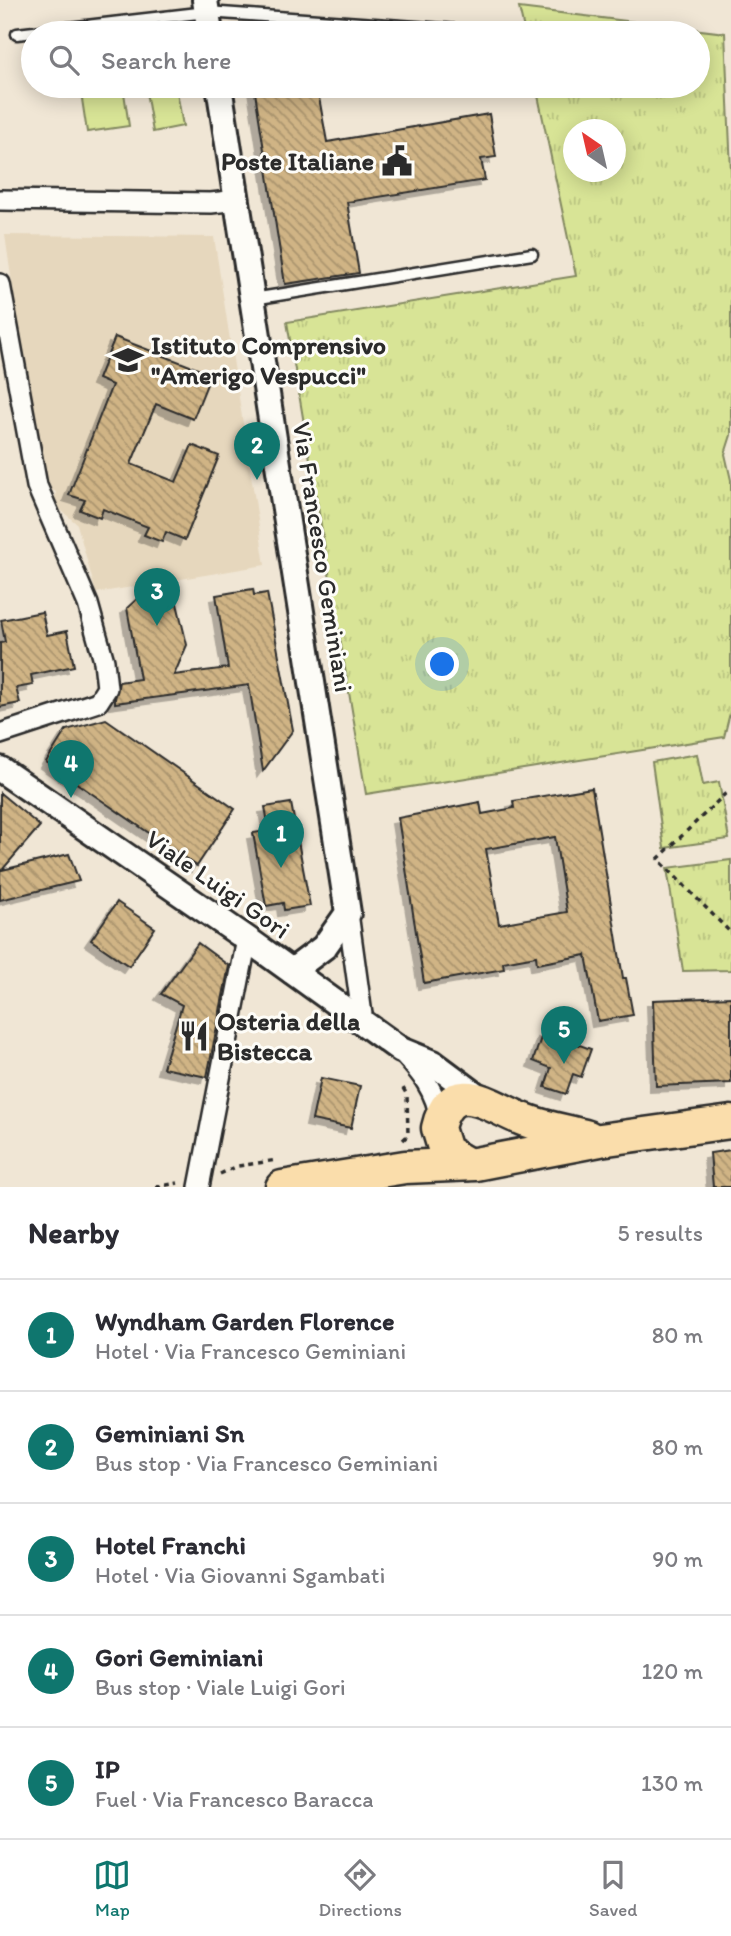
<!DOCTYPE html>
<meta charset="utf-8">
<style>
:root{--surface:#fff;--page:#f7f7f7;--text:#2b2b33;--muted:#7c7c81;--line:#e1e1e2;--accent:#0f766e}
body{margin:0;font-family:Itim,sans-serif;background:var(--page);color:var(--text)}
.compass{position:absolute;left:563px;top:119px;width:63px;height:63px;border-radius:50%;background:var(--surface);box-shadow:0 4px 18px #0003;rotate:326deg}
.you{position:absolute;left:443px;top:665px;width:24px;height:24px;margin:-18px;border:5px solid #fff;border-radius:50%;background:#1a73e8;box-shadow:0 0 0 10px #1a73e833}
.badge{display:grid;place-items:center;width:46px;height:46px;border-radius:50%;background:var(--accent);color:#fff;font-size:23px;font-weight:700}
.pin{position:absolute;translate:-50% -58px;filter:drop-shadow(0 2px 4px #0008)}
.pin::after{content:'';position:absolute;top:37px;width:24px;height:21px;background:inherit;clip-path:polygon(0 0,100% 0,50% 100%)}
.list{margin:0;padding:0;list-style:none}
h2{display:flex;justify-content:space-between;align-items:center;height:91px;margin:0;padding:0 28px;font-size:30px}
h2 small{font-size:23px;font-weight:400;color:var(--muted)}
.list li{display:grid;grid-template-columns:46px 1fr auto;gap:21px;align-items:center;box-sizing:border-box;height:112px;padding:0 28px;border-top:2px solid var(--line)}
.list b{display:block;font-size:26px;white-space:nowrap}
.list p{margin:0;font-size:23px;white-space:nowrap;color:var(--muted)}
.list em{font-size:23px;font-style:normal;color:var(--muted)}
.icon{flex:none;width:38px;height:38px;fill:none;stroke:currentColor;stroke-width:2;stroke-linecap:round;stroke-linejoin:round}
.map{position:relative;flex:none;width:731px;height:1187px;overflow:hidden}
.search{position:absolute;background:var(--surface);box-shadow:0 4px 18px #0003;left:21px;right:21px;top:21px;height:77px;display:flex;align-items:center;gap:18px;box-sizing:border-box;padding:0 24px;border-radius:38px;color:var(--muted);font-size:26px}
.sheet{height:651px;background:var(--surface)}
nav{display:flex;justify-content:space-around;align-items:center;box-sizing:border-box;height:98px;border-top:2px solid var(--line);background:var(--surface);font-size:19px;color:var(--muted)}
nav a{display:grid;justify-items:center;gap:4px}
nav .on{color:var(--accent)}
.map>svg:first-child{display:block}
.built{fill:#e6d7bd}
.grass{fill:url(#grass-tufts);stroke:#828860;stroke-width:2;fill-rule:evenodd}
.pitch{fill:#d8e496;stroke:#828860;stroke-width:2}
.building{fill:url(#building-back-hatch);stroke:#2b2b2b;stroke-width:2;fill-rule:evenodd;filter:url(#shadow)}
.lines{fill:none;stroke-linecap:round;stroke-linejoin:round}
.service-casing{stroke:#2b2b2b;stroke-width:15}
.minor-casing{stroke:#2b2b2b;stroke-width:24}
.tertiary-casing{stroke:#2b2b2b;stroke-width:30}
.primary-casing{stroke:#2b2b2b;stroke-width:37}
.path{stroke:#2b2b2b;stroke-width:3.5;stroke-dasharray:5 5;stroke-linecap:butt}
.service{stroke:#fdfcf7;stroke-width:10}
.minor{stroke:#fdfcf7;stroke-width:19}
.tertiary{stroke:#fdfcf7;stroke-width:24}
.primary{stroke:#faddab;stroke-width:32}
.labels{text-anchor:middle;stroke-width:6;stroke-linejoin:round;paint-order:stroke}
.poi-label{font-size:26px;font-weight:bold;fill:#2b2b2b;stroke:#fdfcf7;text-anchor:start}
.street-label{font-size:26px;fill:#2b2b2b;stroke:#fdfcf7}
</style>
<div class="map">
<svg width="731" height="1187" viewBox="0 0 731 1187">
<defs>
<pattern id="grass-tufts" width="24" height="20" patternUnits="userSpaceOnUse" patternTransform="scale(1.75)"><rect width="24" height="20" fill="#d8e496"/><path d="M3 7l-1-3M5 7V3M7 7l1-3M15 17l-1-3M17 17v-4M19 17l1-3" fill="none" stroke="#bac481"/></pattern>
<pattern id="building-back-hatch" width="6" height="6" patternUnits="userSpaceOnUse" patternTransform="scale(1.75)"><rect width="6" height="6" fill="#d0b485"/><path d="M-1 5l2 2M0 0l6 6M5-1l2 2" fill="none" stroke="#a9936d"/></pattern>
<filter id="shadow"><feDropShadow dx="-6" dy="6" stdDeviation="0" flood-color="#0004"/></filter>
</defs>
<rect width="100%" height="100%" fill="#f0e6d5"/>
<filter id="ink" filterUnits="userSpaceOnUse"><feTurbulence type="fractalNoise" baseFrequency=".0143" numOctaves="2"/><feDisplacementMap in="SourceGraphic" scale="14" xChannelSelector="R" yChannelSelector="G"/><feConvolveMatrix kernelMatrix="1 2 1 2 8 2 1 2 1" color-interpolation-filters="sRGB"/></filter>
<g filter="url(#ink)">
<path class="built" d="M5 235 214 237 265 565 96 593 77 524 54 504 56 492 41 484Z"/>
<g class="grass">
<path d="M519 8 725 33 731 171V435L725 454 731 480V709L724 737 366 794 287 322 576 276 536 86H698V33H525ZM574 130H616V172H574Z"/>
<path d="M697 754 703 785 719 782 729 839 664 848 652 762Z"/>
<path d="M731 860V970L683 971 667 868Z"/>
</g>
<g class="pitch">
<path d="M80 86H123L129 126 87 132Z"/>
<path d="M145 86H176L183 126 153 132Z"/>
</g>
<g class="building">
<path d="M254 86H317L327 142 489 114 496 157 481 159 485 180 347 202 359 273 285 284Z"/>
<path d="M115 337 211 374 193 419 156 404 131 464 176 482 192 445 219 456 185 540 166 532 162 542 144 535 148 527 103 509 100 518 80 510 85 500 69 495 112 385 98 379Z"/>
<path d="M253 589 254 595 267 593 293 730 263 771 249 685 115 703V699L119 682 140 679 127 608 139 597 168 590 175 595 187 645 174 675 228 668 216 595Z"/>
<path d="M42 612 47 635 67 631 74 666 31 675 33 685 16 688 20 703 0 707V643L5 642 1 620Z"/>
<path d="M106 719 235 809 197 866 46 762 66 730Z"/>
<path d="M592 788 623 978H626L633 1015 598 1021 586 955 537 964 536 956 503 962 504 969 424 983 398 818 480 802 482 814 514 808 513 801ZM555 837 567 912 499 924 486 849Z"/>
<path d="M0 793 40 826 2 870 69 854 79 881 0 900Z"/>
<path d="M291 803 310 906 284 910 283 903 266 906 253 833 266 831 270 833 265 807Z"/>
<path d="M117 902 155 928 129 966 91 940Z"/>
<path d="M198 943 229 966 207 1077 163 1068 182 1005 161 994Z"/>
<path d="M731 997V1083L656 1086 653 1000Z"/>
<path d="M543 1032 591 1049 581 1077 573 1074 566 1094 545 1087 551 1068 533 1061Z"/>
<path d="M321 1078 360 1086 351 1128 312 1120Z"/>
<path d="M731 1150V1187H713L710 1153Z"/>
</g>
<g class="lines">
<g class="service-casing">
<g id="service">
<path d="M17 34 207 12 500 33"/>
<path d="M253 299 532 254"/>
</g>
</g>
<g class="minor-casing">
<g id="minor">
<path d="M0 200 211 203 238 200"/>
<path d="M0 284 37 486 88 604 104 661 107 688 98 702 0 734"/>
<path d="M348 913 363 1022"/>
<path d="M401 1051C421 1073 436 1090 440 1120"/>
<path d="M199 1187 247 939"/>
</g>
</g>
<g class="tertiary-casing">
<g id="tertiary">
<path d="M205 0 210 33"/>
<path d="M219 86 348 913 324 947 292 971"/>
<path d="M0 769 247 939 401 1050 433 1063 480 1098"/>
</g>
</g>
<g class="primary-casing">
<g id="primary">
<path d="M467 1164 445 1151 438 1128C451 1071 495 1110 525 1120 545 1128 567 1131 588 1137"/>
<path d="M282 1187 405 1167 475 1164 600 1140 731 1122"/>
</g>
</g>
<g class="path">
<path d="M726 793 658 859 731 933"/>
<path d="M403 1140 408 1135 407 1095 403 1088"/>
<path d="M220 1174 238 1166 277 1160"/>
<path d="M156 1187 178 1183"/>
</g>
<use href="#service" class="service"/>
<use href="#minor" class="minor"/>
<use href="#tertiary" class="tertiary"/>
<use href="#primary" class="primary"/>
</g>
</g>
<defs>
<g id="civic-bare" transform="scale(2.415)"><path d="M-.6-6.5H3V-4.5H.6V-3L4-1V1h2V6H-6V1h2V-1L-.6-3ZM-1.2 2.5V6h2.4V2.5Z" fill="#2b2b2b" stroke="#fdfcf7" stroke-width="2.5" paint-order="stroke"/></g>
<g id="school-bare" transform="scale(2.415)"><path d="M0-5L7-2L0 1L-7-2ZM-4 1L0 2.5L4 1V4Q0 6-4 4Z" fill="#2b2b2b" stroke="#fdfcf7" stroke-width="2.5" paint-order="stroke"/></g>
<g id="restaurant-bare" transform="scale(2.415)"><path d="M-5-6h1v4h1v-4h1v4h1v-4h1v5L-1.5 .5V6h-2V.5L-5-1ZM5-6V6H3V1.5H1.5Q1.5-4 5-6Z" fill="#2b2b2b" stroke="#fdfcf7" stroke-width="2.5" paint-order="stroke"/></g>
</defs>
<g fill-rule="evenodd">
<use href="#civic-bare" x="397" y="161"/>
<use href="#school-bare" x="128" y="360"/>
<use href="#restaurant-bare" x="194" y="1036"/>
</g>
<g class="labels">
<g class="poi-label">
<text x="374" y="170" text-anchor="end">Poste Italiane</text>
<text x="151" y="354">Istituto Comprensivo<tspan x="151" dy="30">"Amerigo Vespucci"</tspan></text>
<text x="217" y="1030">Osteria della<tspan x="217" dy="30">Bistecca</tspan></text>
</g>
<g class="street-label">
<text transform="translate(323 557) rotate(81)" y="9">Via Francesco Geminiani</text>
<text transform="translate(218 884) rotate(35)" y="9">Viale Luigi Gori</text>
</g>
</g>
</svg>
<svg class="compass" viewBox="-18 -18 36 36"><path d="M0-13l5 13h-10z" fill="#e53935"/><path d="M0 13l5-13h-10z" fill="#7c7c81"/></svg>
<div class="you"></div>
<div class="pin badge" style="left:281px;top:868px">1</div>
<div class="pin badge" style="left:257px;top:480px">2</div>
<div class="pin badge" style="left:157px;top:626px">3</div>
<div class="pin badge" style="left:71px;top:798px">4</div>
<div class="pin badge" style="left:564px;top:1064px">5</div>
<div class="search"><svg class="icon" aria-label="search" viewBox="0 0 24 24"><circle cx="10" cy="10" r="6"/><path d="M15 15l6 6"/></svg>Search here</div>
</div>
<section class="sheet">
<h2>Nearby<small>5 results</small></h2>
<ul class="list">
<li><span class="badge">1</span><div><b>Wyndham Garden Florence</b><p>Hotel · Via Francesco Geminiani</p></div><em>80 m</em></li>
<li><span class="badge">2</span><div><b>Geminiani Sn</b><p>Bus stop · Via Francesco Geminiani</p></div><em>80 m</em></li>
<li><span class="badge">3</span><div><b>Hotel Franchi</b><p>Hotel · Via Giovanni Sgambati</p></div><em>90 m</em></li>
<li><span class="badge">4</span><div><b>Gori Geminiani</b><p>Bus stop · Viale Luigi Gori</p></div><em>120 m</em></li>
<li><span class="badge">5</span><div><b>IP</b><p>Fuel · Via Francesco Baracca</p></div><em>130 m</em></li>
</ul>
</section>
<nav>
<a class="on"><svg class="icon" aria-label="map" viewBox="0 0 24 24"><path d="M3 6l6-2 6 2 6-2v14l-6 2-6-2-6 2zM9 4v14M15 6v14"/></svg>Map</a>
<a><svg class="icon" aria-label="directions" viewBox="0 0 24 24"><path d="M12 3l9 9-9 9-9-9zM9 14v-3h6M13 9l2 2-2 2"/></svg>Directions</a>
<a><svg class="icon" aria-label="saved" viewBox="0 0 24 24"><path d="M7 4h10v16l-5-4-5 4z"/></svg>Saved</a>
</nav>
